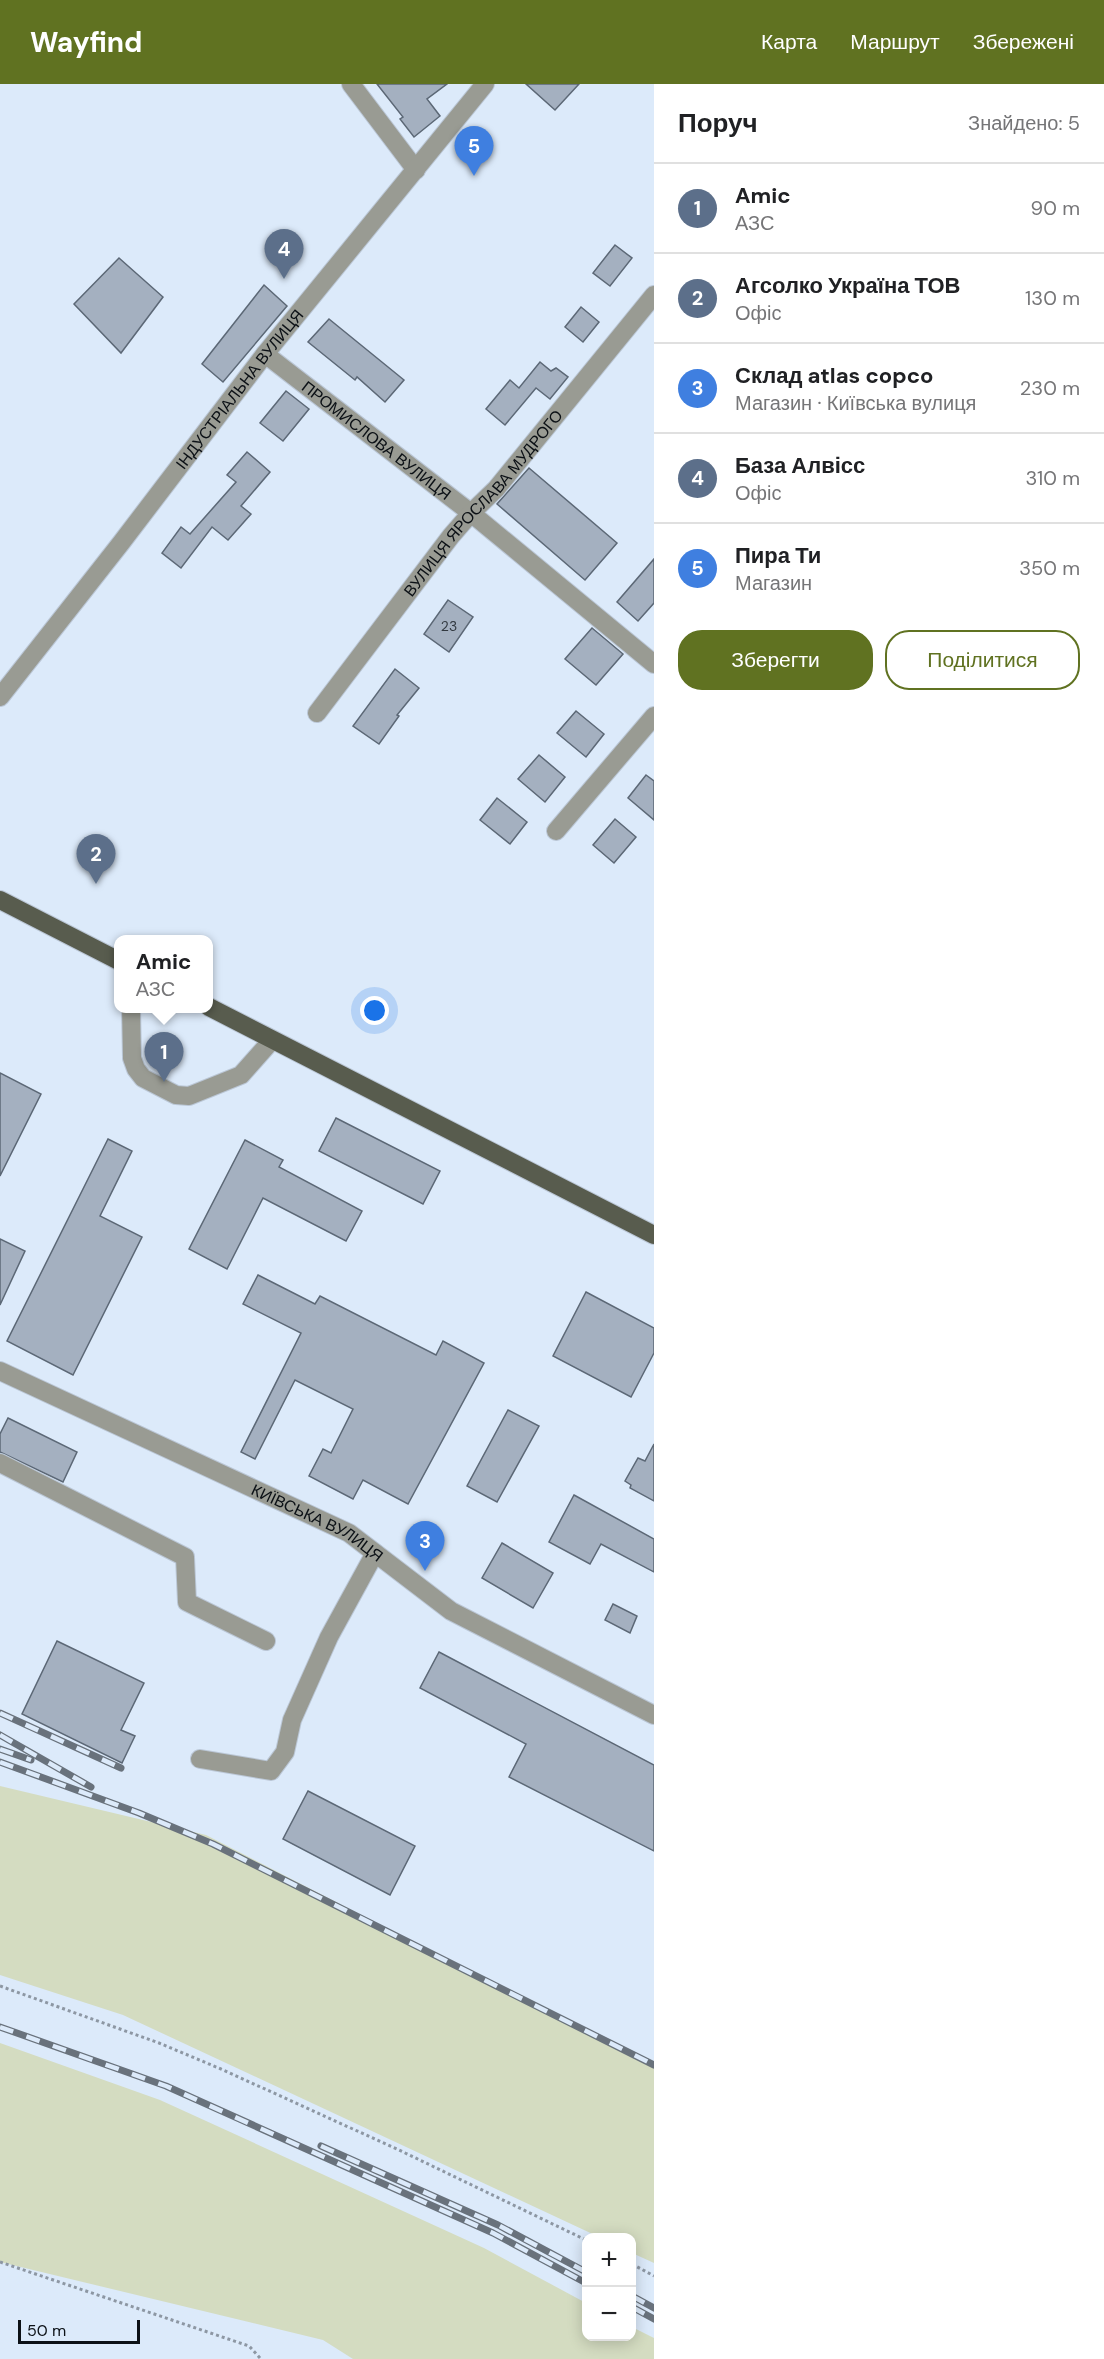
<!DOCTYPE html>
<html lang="uk">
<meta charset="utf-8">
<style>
:root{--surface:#fff;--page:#f6f6f6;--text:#202124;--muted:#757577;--line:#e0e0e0;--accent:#607221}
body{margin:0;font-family:"DM Sans",sans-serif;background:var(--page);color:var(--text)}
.controls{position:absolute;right:18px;bottom:18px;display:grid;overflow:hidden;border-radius:12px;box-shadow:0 3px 15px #0003}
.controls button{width:54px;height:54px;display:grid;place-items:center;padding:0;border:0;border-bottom:2px solid var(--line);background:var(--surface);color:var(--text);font:30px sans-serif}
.scale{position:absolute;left:18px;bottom:15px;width:122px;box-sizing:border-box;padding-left:6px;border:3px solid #0c1116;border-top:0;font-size:16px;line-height:21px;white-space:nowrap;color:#0c1116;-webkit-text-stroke:4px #dceafa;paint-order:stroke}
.you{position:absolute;left:375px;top:927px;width:21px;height:21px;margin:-15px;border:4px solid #fff;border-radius:50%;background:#1a73e8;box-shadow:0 0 0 9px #1a73e833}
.badge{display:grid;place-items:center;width:39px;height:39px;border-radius:50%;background:var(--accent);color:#fff;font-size:20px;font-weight:700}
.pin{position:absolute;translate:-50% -50px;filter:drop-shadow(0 2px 3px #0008)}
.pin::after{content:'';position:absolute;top:32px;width:21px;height:18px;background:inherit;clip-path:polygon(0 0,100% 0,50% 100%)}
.popup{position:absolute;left:114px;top:851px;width:99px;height:78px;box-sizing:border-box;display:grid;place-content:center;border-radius:12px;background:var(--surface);filter:drop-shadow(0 2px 4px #0005);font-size:20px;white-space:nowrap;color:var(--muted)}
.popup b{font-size:22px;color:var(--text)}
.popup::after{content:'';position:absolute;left:50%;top:100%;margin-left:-12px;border:12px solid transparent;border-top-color:var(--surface)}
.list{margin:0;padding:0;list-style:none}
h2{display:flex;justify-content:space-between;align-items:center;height:78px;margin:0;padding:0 24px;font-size:26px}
h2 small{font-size:20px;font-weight:400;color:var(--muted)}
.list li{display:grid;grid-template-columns:39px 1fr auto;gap:18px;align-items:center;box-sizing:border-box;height:90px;padding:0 24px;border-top:2px solid var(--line)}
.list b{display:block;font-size:22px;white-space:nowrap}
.list p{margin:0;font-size:20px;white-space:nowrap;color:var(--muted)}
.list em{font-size:20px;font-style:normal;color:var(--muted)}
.actions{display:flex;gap:12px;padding:18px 24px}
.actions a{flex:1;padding:14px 0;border:2px solid var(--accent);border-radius:24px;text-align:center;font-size:21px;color:var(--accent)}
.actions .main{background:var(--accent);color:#fff}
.map{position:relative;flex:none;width:654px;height:2275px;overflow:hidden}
header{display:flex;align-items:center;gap:36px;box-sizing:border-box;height:84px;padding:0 30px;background:var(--accent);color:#fff}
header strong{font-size:28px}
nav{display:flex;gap:33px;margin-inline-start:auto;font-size:21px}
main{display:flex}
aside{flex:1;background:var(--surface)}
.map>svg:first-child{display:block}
.green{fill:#d4dcc1}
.building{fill:#a4b0c0;stroke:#5c6876;stroke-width:1.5}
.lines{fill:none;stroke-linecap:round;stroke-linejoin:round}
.minor-casing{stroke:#bbc7d6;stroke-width:20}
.major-casing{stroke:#bbc7d6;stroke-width:20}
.path{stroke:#8d97a3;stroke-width:3;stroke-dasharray:3 3;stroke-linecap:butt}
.minor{stroke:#999b93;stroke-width:18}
.major{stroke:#585c4e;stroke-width:18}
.rail-casing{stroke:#69727c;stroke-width:7}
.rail{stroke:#dceafa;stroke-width:4.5;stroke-dasharray:14;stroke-linecap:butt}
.labels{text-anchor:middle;stroke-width:5;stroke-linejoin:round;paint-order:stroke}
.number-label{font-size:14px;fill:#323940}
.street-label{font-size:16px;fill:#0c1116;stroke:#dceafa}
</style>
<header>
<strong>Wayfind</strong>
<nav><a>Карта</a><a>Маршрут</a><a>Збережені</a></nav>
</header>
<main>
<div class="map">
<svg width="654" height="2275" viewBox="0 0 654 2275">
<rect width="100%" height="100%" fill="#dceafa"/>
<g class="green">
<path d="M0 1702 206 1751 654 1982V2179L632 2169V2154L599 2153 123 1931 0 1891Z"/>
<path d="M0 1959 160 2016 484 2164 586 2219V2252H632V2243L654 2254V2275H353L323 2256 0 2178Z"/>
</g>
<g class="building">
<path d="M377 0H447L427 15 440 32 414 53 400 35 403 33Z"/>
<path d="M526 0H579L555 26Z"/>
<path d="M615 161 632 174 610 202 593 189Z"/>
<path d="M119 174 163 213 121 269 74 220Z"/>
<path d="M264 201 287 222 223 298 202 280Z"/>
<path d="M581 223 599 238 583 258 565 243Z"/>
<path d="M329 235 404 296 385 318 357 293 355 296 308 258Z"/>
<path d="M540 278 551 287 556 284 568 293 550 315 536 304 505 341 486 325 510 296 519 304Z"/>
<path d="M286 307 309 325 283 357 260 339Z"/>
<path d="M247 368 270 388 241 422 251 430 228 456 212 443 181 484 162 469 181 443 190 450 236 398 227 391Z"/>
<path d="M529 384 617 459 585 496 497 420Z"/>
<path d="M654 475V519L638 537 617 518Z"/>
<path d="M448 516 473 533 449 568 424 550Z"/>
<path d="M592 544 623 570 596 601 565 575Z"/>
<path d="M395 585 419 604 397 631 399 632 379 660 353 642Z"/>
<path d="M576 627 604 650 586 673 557 649Z"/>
<path d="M539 671 565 693 545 718 518 695Z"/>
<path d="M646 691 654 697V736L628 714Z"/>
<path d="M497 714 527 738 510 760 480 736Z"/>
<path d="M615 735 636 753 614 779 593 761Z"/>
<path d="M0 989 41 1010 0 1092Z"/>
<path d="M336 1034 440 1087 423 1120 319 1067Z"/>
<path d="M108 1055 132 1067 100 1132 142 1153 73 1291 7 1257Z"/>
<path d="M245 1056 283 1076 279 1083 362 1127 346 1157 263 1114 227 1185 189 1165Z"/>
<path d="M0 1155 25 1167 0 1221Z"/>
<path d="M258 1191 315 1220 320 1212 436 1271 443 1257 484 1279 408 1420 363 1396 353 1415 309 1392 323 1365 331 1369 353 1325 295 1296 255 1375 241 1368 301 1249 243 1220Z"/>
<path d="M586 1208 654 1244V1269L631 1313 553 1272Z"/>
<path d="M508 1326 539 1342 497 1418 467 1402Z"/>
<path d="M8 1334 77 1368 63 1398 0 1368V1350Z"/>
<path d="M654 1360V1417L630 1404 631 1401 625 1397 638 1374 645 1377Z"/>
<path d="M574 1411 654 1455V1488L601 1460 590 1480 549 1458Z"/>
<path d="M502 1459 553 1489 533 1524 482 1494Z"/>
<path d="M613 1520 637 1532 630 1549 605 1536Z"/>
<path d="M57 1557 144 1599 121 1646 135 1652 122 1679 22 1630Z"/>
<path d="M439 1568 654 1681V1767L509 1693 526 1660 420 1604Z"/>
<path d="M308 1707 415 1762 390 1811 283 1755Z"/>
</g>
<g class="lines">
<g class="minor-casing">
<g id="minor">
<path d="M351 0 416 86"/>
<path id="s1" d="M265 270 471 429 654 580"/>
<path id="s2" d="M0 613 121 459 265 270 485 0"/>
<path id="s3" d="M317 629 451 452 471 429 496 405 654 211"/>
<path d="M556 747 654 632"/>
<path d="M131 924 132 974 136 985 143 994 176 1011 189 1012 241 991 272 956"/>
<path id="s4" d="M0 1287 349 1449 451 1527 654 1631"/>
<path d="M0 1379 185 1473 187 1518 266 1557"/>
<path d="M200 1675 271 1687 285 1668 292 1636 329 1553 375 1469"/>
</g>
</g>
<g class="major-casing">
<g id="major">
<path d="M0 816 119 877"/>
<path d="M209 923 654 1151"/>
</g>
</g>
<g class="path">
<path d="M0 1902 159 1959 221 1985 399 2066 586 2156"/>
<path d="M0 2178 249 2262 261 2275"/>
<path d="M632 2180 654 2192"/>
</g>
<use href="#minor" class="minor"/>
<use href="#major" class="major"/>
<g class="rail-casing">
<g id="rail">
<path d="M0 1629 121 1684"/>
<path d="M0 1651 91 1703"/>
<path d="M0 1665 31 1676"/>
<path d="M0 1678 139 1729 213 1760 654 1981"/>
<path d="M0 1943 166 2002 493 2149 586 2199"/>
<path d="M321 2062 498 2141 586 2188"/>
<path d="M632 2212 654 2224"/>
<path d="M632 2223 654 2235"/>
</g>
</g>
<use href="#rail" class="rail"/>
</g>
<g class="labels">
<g class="number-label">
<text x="449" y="547">23</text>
</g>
<g class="street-label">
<text dy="6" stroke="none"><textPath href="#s2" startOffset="390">ІНДУСТРІАЛЬНА ВУЛИЦЯ</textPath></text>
<text dy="6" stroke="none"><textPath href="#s1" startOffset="141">ПРОМИСЛОВА ВУЛИЦЯ</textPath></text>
<text dy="6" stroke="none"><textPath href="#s3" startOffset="268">ВУЛИЦЯ ЯРОСЛАВА МУДРОГО</textPath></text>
<text dy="6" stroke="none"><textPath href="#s4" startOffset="352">КИЇВСЬКА ВУЛИЦЯ</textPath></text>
</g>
</g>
</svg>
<div class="controls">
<button>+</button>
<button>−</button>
</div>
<div class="scale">50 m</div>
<div class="you"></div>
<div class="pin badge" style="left:164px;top:998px;background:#5c6f8a">1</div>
<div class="popup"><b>Amic</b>АЗС</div>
<div class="pin badge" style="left:96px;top:800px;background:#5c6f8a">2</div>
<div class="pin badge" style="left:425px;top:1487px;background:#3f7fe0">3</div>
<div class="pin badge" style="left:284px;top:195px;background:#5c6f8a">4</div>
<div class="pin badge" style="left:474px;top:92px;background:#3f7fe0">5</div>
</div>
<aside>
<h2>Поруч<small>Знайдено: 5</small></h2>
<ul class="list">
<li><span class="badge" style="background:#5c6f8a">1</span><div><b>Amic</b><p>АЗС</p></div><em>90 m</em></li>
<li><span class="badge" style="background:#5c6f8a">2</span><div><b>Агсолко Україна ТОВ</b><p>Офіс</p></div><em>130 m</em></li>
<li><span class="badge" style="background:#3f7fe0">3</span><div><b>Склад atlas copco</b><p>Магазин · Київська вулиця</p></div><em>230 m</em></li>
<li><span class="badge" style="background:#5c6f8a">4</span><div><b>База Алвісс</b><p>Офіс</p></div><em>310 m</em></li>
<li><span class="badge" style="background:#3f7fe0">5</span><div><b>Пира Ти</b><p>Магазин</p></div><em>350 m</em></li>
</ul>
<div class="actions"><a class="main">Зберегти</a><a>Поділитися</a></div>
</aside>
</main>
